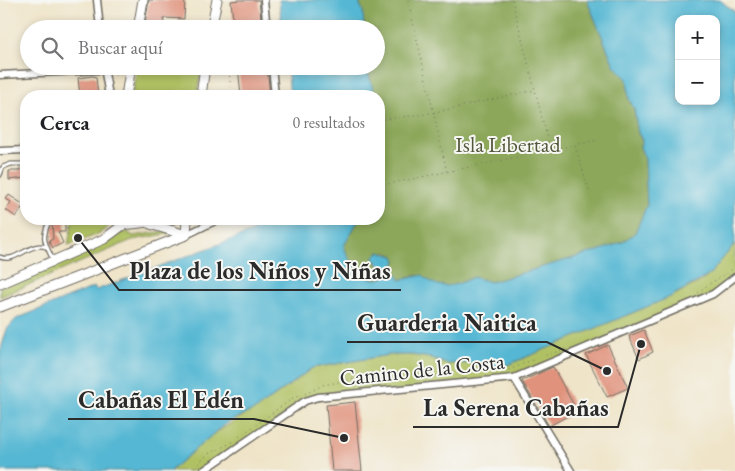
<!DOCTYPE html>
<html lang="es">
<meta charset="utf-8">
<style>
:root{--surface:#fff;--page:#f2f2f2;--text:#202124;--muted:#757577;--line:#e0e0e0}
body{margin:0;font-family:"EB Garamond",serif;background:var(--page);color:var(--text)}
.controls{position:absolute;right:15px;top:15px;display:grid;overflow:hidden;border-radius:10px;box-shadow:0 2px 8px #0003}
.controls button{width:45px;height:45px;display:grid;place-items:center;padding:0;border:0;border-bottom:1px solid var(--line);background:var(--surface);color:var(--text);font:25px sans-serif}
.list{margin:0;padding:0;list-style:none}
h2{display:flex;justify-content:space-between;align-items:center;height:65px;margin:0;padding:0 20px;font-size:21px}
h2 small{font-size:16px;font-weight:400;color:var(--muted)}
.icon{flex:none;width:28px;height:28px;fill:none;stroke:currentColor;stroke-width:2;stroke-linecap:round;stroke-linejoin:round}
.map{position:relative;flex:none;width:735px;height:471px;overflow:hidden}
.search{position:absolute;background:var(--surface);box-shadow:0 2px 8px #0003;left:20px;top:20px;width:365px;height:55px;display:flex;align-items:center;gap:12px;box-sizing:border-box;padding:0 18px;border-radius:28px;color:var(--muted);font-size:19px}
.panel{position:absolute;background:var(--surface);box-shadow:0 2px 8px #0003;left:20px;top:90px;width:365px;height:135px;border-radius:20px}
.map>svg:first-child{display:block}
.green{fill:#b0c164;stroke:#6e7648}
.forest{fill:#8ca75a;stroke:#5c6942}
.water{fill:#55b7d3;stroke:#40717f;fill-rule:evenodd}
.building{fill:#e0927b}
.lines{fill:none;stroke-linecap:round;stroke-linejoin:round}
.lane-casing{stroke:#706c62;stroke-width:5.5}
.street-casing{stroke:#706c62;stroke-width:9}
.secondary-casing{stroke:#706c62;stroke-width:11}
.path{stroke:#706c62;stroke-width:1;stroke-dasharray:1 4;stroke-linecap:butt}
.lane{stroke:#fff;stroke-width:3}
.street{stroke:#fff;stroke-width:6}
.secondary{stroke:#fff;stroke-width:9}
.labels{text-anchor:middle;stroke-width:4;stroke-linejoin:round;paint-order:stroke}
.park-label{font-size:22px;fill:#53583c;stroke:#f6f6f2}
.street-label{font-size:22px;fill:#2b2b2b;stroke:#f6f6f2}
.leader{fill:none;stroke:#2b2b2b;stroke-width:2}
.callout-dot{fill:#2b2b2b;stroke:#f6f6f2;stroke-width:2}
.callout-label{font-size:24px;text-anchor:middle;font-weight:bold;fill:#2b2b2b;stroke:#f6f6f2;stroke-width:4;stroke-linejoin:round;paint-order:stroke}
</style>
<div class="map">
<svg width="735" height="471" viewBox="0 0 735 471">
<rect width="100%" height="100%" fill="#f6f6f2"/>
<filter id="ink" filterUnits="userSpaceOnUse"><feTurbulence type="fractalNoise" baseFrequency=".02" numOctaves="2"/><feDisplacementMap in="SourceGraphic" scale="10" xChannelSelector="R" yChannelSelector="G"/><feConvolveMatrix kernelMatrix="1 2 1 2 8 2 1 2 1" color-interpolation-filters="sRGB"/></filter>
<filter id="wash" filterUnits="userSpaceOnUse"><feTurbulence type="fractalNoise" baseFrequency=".0096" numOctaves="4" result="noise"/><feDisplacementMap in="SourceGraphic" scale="20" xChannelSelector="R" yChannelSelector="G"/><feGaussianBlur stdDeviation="1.12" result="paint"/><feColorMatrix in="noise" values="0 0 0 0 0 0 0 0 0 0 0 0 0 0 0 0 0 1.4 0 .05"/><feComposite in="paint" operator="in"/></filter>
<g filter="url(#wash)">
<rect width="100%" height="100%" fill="#efe4c8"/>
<g class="green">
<path d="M195 68 201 72 197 96H132L136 72Z"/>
<path d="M73 219H114C106 235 84 239 68 245Z"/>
<path d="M126 231 133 236 165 231 172 233 132 240 0 297V287Z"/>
<path d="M735 244V277L713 294 514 378 305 401 203 471H170L212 435 275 396 312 368 389 355H412L431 358 446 364 468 363 500 368 668 298 702 281 708 276Z"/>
</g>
<path class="forest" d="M358 0H587L614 65 627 79 629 99 634 109 638 133 642 141 640 147 645 159 647 205 635 233 623 242 601 250 491 282 473 277 455 286H438L417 275 400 280 393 267 396 261 394 256 386 252 376 263 388 275C367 288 349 264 344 246L359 219H379V96H375L366 66H376V29H364L363 11Z"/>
<g class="water">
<path d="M279 0H358L363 11 364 29H282Z"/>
<path d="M587 0H720L735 12V244L708 276 668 298 500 368 468 363 446 364 431 358 412 355H389L312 368 257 409 230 421 212 435 170 471H0V352L7 329 16 319 94 287 96 290 252 232 260 219H359L344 246C349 263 368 289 388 275L373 257 379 252 394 256 396 261 393 267 400 280 423 275C438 292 456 286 473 277L491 282 601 250 623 242 635 233 647 205 645 159 640 147 642 140 638 133 634 109 629 99 627 79 614 65ZM679 19H716V101H679Z"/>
<path d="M287 66H366L375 96H290Z"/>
</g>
<g id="blocks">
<g class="building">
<path d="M149 0H185L184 19 164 18 163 29H144Z"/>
<path d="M239 0H259L262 29H234L231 1Z"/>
<path d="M238 66H267L270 96H241Z"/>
<path d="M93 76 96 77 98 96H80L78 78Z"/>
<path d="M19 169H26V178L9 180V171H19Z"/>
<path d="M9 195 24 205 16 217 6 210 11 202 6 199Z"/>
<path d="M56 219H65V232H58L63 243 53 248 49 241 53 239 52 222 55 225Z"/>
<path d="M644 330 653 352 639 359 629 336Z"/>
<path d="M608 345 628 388 607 397 586 355Z"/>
<path d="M553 367 577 411 549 426 522 381Z"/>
<path d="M355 402 362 471H332L326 405Z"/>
</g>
</g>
</g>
<g filter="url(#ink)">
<use href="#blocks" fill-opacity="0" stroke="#706c62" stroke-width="1"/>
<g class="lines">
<g class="lane-casing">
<g id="lane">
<path d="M0 175 3 167 11 164H26"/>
<path d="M50 219C41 239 44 241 53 260"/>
<path d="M0 257C16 264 30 241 46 247"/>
</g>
</g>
<g class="street-casing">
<g id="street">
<path d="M97 0 100 29"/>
<path d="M264 0 267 29"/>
<path d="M272 66 275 96"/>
<path d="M104 67 109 96"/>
<path d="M0 75 177 66"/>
<path d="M0 151 26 150"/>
<path d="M186 235 219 219"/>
<path d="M514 378 571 471"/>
<path d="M203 471 305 401 318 397 514 378 713 294 735 277"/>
</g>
</g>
<g class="secondary-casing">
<g id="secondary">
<path d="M138 29 143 0"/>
<path d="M211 29 217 0"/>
<path d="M126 96 131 66"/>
<path d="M201 96 205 66"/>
<path d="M150 224 186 235"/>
<path d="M123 225 173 219"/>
<path d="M186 235 187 219"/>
<path d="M0 284 104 239 123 225"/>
<path d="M0 307 186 235"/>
</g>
</g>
<g class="path">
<path d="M408 0 447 172"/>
<path d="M512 0 550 149"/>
<path d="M219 24 223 29"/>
<path d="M229 66 231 96"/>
<path d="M379 120 432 113 535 90"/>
<path d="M575 146 590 193"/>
<path d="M379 186 598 140"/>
<path d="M698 293C709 282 723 277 735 267"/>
<path d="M504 372 537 358 566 349"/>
<path d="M305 394 323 385 354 379 367 373 403 375 422 373 448 377"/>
<path d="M191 471 208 454 229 444 293 398 301 395"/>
</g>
<use href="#lane" class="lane"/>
<use href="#street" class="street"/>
<use href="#secondary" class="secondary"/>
</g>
</g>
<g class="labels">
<g class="park-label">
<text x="508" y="152">Isla Libertad</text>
</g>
<g class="street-label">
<text transform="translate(422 369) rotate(-6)" y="8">Camino de la Costa</text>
</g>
</g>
<path class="leader" d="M78 238L119 290H401M607 371L547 342H347M344 438L254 419H68M641 344L618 427H413"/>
<g class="callout-dot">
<circle cx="78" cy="238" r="5"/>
<circle cx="607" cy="371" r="5"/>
<circle cx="344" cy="438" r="5"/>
<circle cx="641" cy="344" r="5"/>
</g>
<g class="callout-label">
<text x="260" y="279">Plaza de los Niños y Niñas</text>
<text x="447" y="331">Guarderia Naitica</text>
<text x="161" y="408">Cabañas El Edén</text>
<text x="516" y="416">La Serena Cabañas</text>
</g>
</svg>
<div class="controls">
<button>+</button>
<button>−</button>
</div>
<div class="search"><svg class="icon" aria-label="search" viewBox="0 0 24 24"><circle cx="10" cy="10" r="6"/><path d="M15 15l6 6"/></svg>Buscar aquí</div>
<section class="panel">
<h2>Cerca<small>0 resultados</small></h2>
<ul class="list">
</ul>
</section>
</div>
